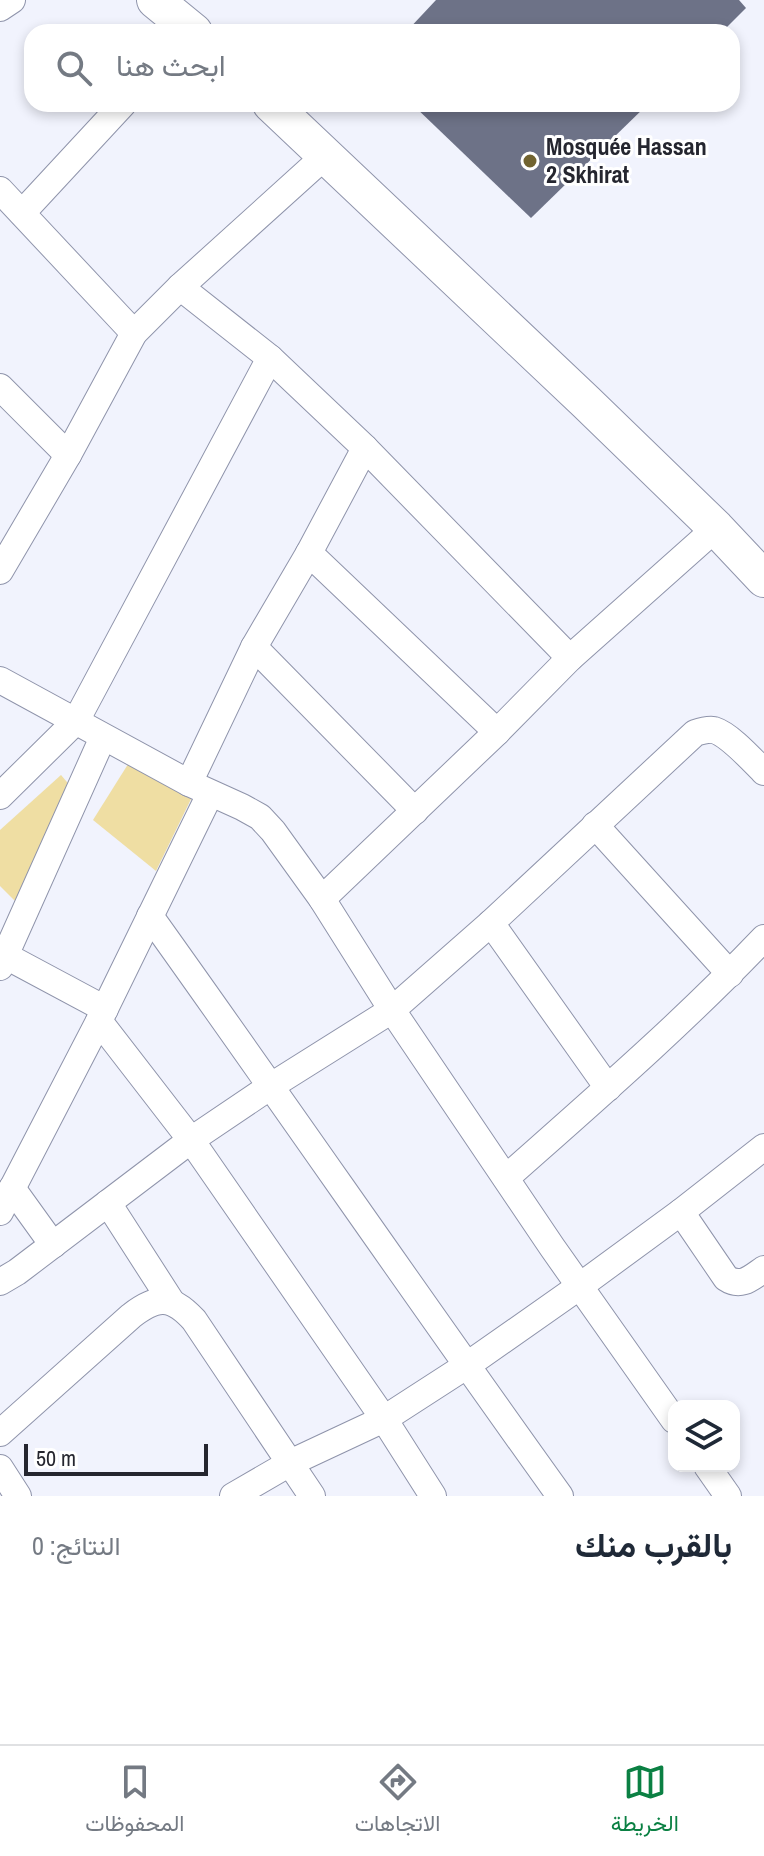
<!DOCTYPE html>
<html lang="ar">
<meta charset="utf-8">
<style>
:root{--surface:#fff;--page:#f2f2f3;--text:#1f2937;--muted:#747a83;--line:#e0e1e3;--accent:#0b8043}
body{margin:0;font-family:"Archivo Narrow",Vazirmatn,sans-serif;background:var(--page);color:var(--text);direction:rtl}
.controls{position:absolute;right:24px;bottom:24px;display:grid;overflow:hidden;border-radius:16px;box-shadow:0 4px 12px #0003}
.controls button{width:72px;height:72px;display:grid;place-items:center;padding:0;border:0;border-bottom:2px solid var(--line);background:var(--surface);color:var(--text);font:40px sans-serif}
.scale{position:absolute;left:24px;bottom:20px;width:184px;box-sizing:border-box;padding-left:8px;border:4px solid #25262f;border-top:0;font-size:22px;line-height:28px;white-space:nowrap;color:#25262f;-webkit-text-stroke:6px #fff;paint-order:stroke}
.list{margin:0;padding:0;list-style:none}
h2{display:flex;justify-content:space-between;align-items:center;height:104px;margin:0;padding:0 32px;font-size:34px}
h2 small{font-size:26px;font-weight:400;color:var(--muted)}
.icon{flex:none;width:44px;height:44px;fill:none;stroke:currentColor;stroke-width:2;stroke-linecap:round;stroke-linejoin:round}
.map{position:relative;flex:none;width:764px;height:1496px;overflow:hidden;direction:ltr}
.search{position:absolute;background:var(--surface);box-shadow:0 4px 12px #0003;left:24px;right:24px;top:24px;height:88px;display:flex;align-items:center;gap:20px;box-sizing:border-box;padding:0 28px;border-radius:24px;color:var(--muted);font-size:30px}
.sheet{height:248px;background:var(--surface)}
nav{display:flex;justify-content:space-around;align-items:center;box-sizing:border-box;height:112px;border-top:2px solid var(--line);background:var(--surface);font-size:22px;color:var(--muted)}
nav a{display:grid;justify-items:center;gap:4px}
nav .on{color:var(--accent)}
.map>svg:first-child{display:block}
.green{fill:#efdea3}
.building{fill:#6d7287}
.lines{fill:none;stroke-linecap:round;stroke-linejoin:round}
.street-casing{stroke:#8f94ab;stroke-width:28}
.secondary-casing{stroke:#8f94ab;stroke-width:38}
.street{stroke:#fff;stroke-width:26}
.secondary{stroke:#fff;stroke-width:36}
.poi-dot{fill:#716330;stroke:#fff;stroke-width:3}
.labels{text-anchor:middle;stroke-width:6;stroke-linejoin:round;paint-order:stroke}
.poi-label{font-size:24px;font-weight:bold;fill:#25262f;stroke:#fff;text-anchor:start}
</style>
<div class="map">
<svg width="764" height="1496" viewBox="0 0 764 1496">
<rect width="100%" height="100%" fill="#f1f3fd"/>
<g class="green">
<path d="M130 761 192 797 156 871 93 820Z"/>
<path d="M61 775 72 788 26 912 0 886V830Z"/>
</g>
<g class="building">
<path d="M436 0H739L746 8 722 32H406Z"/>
<path d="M412 104H648L531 218Z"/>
</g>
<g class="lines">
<g class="street-casing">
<g id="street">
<path d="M0 8 12 0"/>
<path d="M0 190 134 333"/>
<path d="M22 213 123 104"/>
<path d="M180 287 270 358 365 448 570 658"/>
<path d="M0 387 68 455"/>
<path d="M309 553 497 732"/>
<path d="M0 571 68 455 134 333 180 287 326 155"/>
<path d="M254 647 415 811"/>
<path d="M0 680 189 783 242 807 260 817 273 831 322 899 392 1010 552 1247 674 1420"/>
<path d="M189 783 254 647 309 553 365 448"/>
<path d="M0 796 76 721 270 358"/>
<path d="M595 825 730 974"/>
<path d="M322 899 497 732 570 658 716 528"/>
<path d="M150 916C288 1109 422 1304 560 1496"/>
<path d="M491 923 608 1088"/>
<path d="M6 956 105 1009"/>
<path d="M0 967 103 737"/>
<path d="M99 1021 191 1140 384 1419 433 1496"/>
<path d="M506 1178C594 1100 683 1023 764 938"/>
<path d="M12 1188 53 1245"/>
<path d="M108 1203 171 1301"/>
<path d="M0 1212 99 1021 210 794"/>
<path d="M681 1212 726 1278C741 1288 751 1278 764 1269"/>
<path d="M0 1282 17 1272 191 1140 271 1086 392 1010 491 923 695 733C701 731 707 729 714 730 730 735 752 760 764 772"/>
<path d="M0 1433 131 1316C157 1296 171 1295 194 1320L312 1496"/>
<path d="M707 1466 728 1496"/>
<path d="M0 1468 18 1496"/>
<path d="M233 1496 290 1463 384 1419 466 1366 580 1286 681 1212 764 1147"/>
</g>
</g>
<g class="secondary-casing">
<g id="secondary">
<path d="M155 0 194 32"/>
<path d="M271 104 586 402 716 528 764 579"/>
</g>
</g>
<use href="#street" class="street"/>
<use href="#secondary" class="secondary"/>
</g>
<circle class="poi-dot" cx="530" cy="161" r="8"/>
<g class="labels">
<g class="poi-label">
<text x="546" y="155">Mosquée Hassan<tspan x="546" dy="28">2 Skhirat</tspan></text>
</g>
</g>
</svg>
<div class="controls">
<button><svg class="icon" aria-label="layers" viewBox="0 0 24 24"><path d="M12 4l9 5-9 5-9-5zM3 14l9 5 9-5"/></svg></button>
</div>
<div class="scale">50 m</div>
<div class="search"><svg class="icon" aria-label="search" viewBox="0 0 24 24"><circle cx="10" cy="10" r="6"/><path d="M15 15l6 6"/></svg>ابحث هنا</div>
</div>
<section class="sheet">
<h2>بالقرب منك<small>النتائج: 0</small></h2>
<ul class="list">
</ul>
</section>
<nav>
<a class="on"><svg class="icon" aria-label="map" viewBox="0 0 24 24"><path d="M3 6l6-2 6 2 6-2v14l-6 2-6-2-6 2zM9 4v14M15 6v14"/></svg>الخريطة</a>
<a><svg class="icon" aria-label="directions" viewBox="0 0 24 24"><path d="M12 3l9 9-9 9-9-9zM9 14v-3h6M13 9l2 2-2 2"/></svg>الاتجاهات</a>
<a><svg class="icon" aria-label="saved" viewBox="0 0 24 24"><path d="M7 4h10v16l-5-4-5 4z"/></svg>المحفوظات</a>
</nav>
